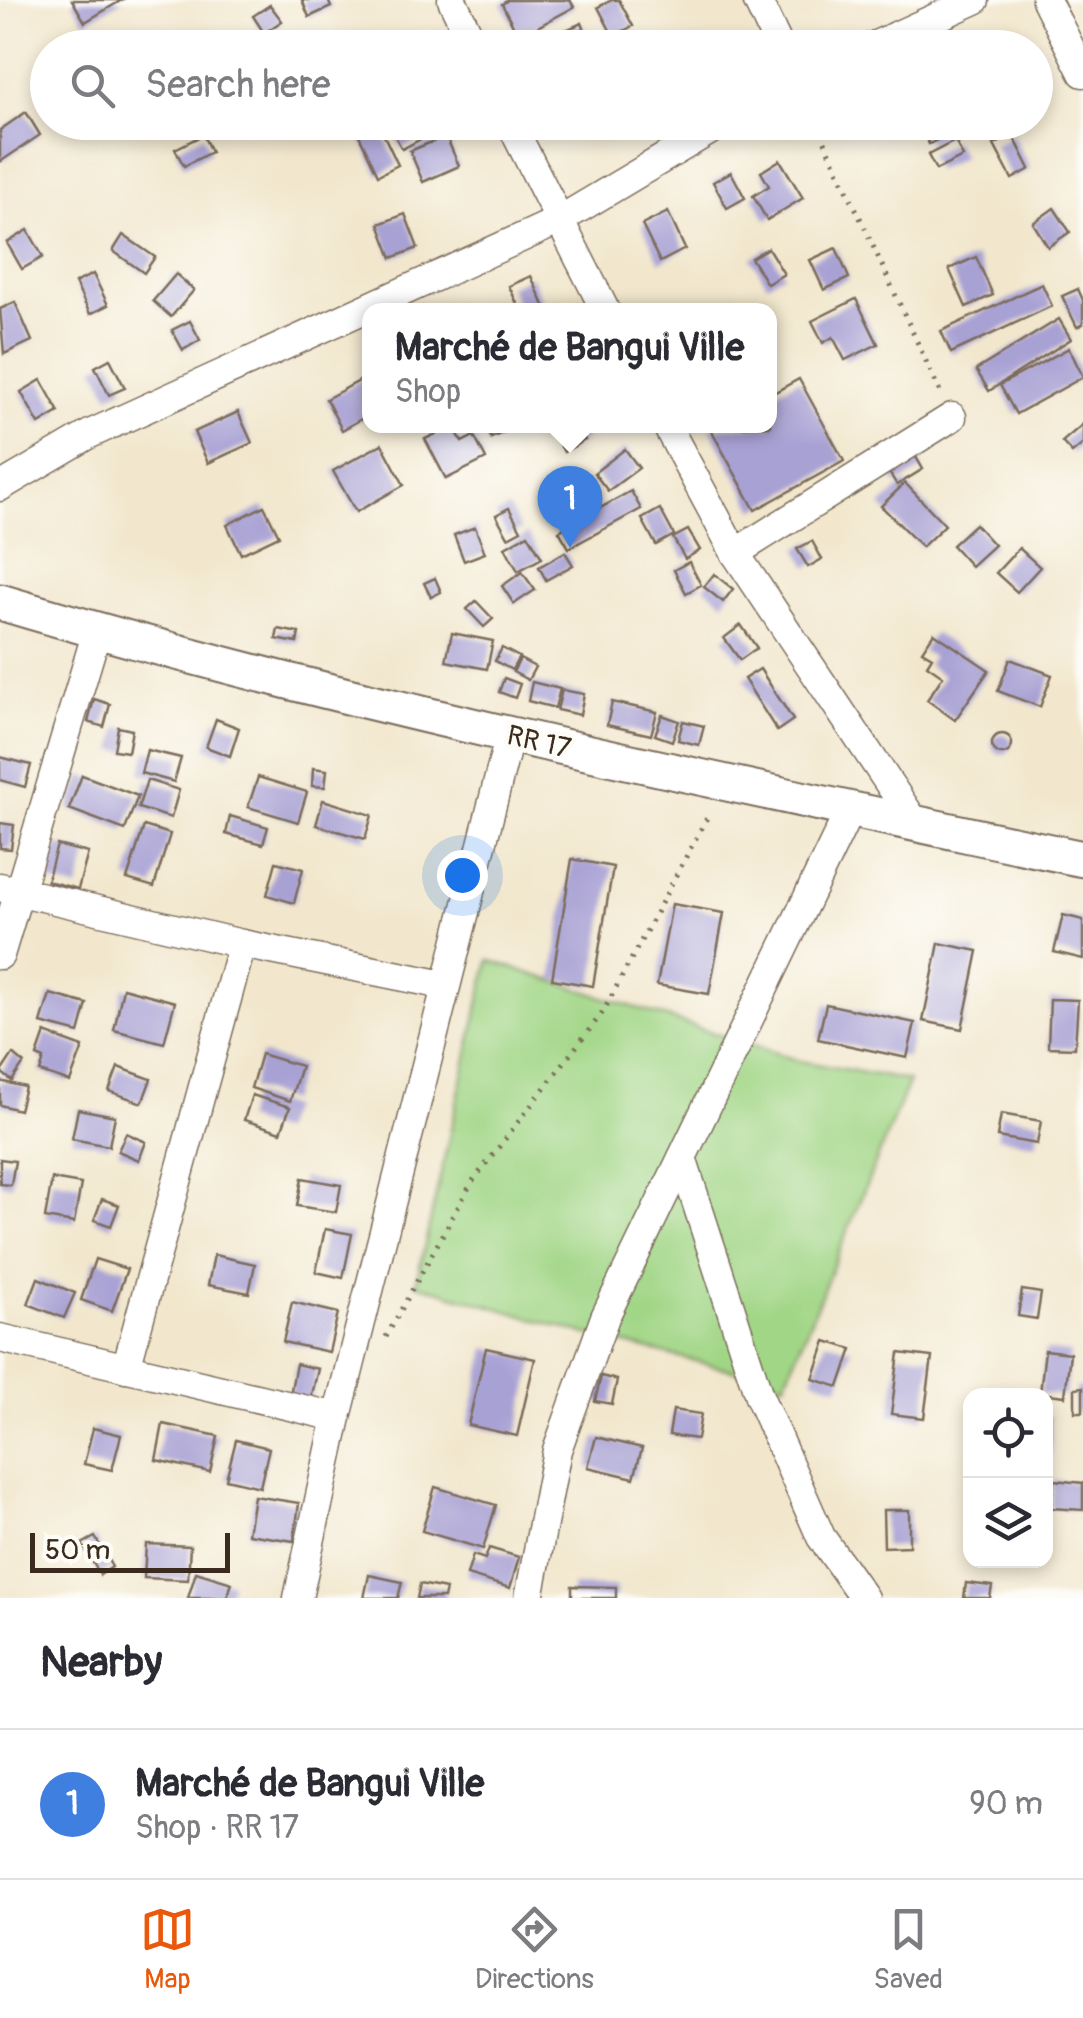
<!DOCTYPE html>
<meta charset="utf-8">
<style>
:root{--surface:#fff;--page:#f2f2f3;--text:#2b2b33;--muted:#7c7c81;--line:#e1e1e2;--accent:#ea580c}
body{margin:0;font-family:Pangolin,sans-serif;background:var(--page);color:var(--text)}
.controls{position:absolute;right:30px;bottom:30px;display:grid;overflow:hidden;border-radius:20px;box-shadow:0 5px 15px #0003}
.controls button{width:90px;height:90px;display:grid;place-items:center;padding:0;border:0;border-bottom:2px solid var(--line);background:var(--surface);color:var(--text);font:50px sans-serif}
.scale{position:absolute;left:30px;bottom:25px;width:200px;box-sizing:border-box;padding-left:10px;border:5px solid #3b2a1e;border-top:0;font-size:28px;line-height:35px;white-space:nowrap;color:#3b2a1e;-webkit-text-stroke:8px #fdfcf7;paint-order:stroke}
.you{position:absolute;left:462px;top:875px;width:35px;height:35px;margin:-25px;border:8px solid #fff;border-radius:50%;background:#1a73e8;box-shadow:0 0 0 15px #1a73e833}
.badge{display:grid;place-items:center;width:65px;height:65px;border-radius:50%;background:var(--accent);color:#fff;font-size:32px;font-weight:700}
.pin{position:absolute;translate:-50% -82px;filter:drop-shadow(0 2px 5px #0008)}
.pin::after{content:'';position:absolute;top:52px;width:35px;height:30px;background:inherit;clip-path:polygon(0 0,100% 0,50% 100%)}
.popup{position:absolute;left:362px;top:303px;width:415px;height:130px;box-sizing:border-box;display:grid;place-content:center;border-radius:20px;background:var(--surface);filter:drop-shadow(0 2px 8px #0005);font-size:32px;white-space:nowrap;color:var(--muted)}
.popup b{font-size:38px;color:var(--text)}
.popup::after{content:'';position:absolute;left:50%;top:100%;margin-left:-20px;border:20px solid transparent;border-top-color:var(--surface)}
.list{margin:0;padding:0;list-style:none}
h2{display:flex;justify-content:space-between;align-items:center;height:130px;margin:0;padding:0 40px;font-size:42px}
h2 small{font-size:32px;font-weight:400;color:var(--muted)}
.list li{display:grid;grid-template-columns:65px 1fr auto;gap:30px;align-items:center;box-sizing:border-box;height:150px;padding:0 40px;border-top:2px solid var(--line)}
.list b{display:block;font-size:38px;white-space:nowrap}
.list p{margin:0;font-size:32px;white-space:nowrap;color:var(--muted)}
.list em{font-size:32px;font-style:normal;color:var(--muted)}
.icon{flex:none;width:55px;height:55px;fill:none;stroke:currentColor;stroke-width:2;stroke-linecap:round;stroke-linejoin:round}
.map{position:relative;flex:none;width:1083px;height:1598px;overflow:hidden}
.search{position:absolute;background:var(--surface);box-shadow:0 5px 15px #0003;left:30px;right:30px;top:30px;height:110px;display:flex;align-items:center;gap:25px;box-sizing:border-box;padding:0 35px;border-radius:55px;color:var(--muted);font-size:38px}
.sheet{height:280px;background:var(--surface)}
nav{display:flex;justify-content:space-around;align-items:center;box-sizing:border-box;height:140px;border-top:2px solid var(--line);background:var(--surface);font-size:28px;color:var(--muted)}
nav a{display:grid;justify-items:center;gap:5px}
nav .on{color:var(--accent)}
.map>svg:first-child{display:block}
.green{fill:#a1d686;stroke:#6e8052;stroke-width:2.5}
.building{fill:#a8a1d4}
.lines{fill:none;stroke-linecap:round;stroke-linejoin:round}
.minor-casing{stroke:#7b6c5b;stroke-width:31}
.major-casing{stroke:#7b6c5b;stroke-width:39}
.path{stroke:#7b6c5b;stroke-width:5;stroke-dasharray:2.5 8;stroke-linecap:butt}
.minor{stroke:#fff;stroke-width:28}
.major{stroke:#fff;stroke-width:35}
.labels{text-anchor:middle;stroke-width:9;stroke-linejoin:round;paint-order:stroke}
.street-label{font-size:28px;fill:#3b2a1e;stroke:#fdfcf7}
</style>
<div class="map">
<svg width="1083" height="1598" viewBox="0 0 1083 1598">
<rect width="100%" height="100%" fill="#fdfcf7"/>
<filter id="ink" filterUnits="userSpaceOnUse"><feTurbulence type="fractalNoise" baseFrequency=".01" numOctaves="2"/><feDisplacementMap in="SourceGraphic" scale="20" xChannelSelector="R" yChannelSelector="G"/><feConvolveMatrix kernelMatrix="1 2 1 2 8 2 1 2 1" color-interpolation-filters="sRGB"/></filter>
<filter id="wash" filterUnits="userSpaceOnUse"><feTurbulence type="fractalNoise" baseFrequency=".0048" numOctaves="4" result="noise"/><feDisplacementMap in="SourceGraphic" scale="40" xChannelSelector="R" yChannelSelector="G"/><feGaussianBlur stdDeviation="2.25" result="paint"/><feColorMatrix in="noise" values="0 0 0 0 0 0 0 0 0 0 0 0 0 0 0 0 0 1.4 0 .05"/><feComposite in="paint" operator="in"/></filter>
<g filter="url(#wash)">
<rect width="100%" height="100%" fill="#f2e7cd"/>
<path class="green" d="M489 960 800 1061 909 1081 785 1383 581 1333 416 1284Z"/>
<g id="blocks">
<g class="building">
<path d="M72 0H122L85 22Z"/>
<path d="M302 0H328L331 7 309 17Z"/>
<path d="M508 0H570L574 7 519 37 502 4Z"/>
<path d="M612 0H619L633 26 613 36 598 7Z"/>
<path d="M270 5 282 21 264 33 253 16Z"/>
<path d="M582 23 592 48H557L552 36Z"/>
<path d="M26 112 40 135 0 162V130Z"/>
<path d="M394 122H412L421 139 402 149 389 125Z"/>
<path d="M918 122H943L949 134 929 144Z"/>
<path d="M379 125 398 165 378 175 359 135Z"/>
<path d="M203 135 211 152 184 166 175 149Z"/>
<path d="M1013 135 1030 169 1012 179 994 145Z"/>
<path d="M446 136 459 166 423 182 410 151Z"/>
<path d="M955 141 963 157 936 170 928 155Z"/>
<path d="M780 160 803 198 767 220 753 196 769 186 761 172Z"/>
<path d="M731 172 745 198 727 208 713 182Z"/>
<path d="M1054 208 1070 232 1048 247 1033 223Z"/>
<path d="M668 212 685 249 660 262 642 225Z"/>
<path d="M405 214 418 248 392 258 379 224Z"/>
<path d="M28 230 43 257 22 269 7 243Z"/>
<path d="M123 235 155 257 144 273 113 251Z"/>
<path d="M768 248 784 274 767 284 751 258Z"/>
<path d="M836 248 849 278 824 290 810 260Z"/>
<path d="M976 257 993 295 966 307 949 269Z"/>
<path d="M93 274 108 305 90 314 75 283Z"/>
<path d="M176 274 194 290 171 317 153 301Z"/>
<path d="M531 276 546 310H520L509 286Z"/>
<path d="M1042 284 1052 306 951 353 941 331Z"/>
<path d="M1078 289 1083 300V324L1077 327 1062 296Z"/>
<path d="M856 299 878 344 845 360 833 337 823 343 812 321Z"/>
<path d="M15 302 32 341 4 354 0 309Z"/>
<path d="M1059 319 1071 339 989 391 976 370Z"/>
<path d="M190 321 200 340 183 350 172 330Z"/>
<path d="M1069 348 1083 377 1016 414 1000 385Z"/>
<path d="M110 359 125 388 109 395 95 367Z"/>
<path d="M363 379 370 393V414L342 430 326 399Z"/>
<path d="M799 379 844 461 755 510 710 428 770 426V395Z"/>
<path d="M41 380 59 412 39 424 21 392Z"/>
<path d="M238 412 252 443 208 463 194 432Z"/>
<path d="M1083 424V444L1072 453 1062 442Z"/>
<path d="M454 426 462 442 474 436 486 459 446 479 425 439Z"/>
<path d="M486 426H518L491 438Z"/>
<path d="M566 426H577L585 440 564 452 553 433Z"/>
<path d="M382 444 404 485 356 512 333 471Z"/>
<path d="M625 449 639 468 608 491 594 473Z"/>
<path d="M913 452 923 469 897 485 886 468Z"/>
<path d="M577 478 586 494 573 501 564 485Z"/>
<path d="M905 483 945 525 922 547 881 506Z"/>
<path d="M631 491 641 509 569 548 559 531Z"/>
<path d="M264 506 279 536 241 554 227 525Z"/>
<path d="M509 508 521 530 508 537 496 515Z"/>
<path d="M660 509 674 535 656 545 642 519Z"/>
<path d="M975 524 994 545 971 566 952 545Z"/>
<path d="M475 527 485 553 464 561 454 535Z"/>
<path d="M688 530 700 550 685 559 673 538Z"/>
<path d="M528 534 542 558 518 571 505 547Z"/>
<path d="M812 541 822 559 808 567 797 549Z"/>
<path d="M1019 548 1040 567 1017 592 996 573Z"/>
<path d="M565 552 573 565 546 580 539 567Z"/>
<path d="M689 562 701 585 686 593 674 570Z"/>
<path d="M522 572 535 590 514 604 502 586Z"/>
<path d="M714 574 733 589 723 602 704 587Z"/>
<path d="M435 578 441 592 431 597 424 583Z"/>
<path d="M476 601 493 619 484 627 467 609Z"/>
<path d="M741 625 757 648 740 660 724 638Z"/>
<path d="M278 629 299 633 297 643 276 639Z"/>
<path d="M452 633 493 641 487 669 446 661Z"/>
<path d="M934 633 989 670 955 720 927 700 943 676 927 665 932 657 922 651Z"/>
<path d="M502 648 519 657 512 670 495 661Z"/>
<path d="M520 659 535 667 528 680 513 672Z"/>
<path d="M1010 659 1052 675 1040 707 998 691Z"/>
<path d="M760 669 793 720 777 731 744 679Z"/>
<path d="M504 678 520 684 515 698 499 692Z"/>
<path d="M532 682 560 689 555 708 528 701Z"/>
<path d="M562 690 584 694 580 715 557 710Z"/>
<path d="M94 699 110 704 104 727 88 722Z"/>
<path d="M612 702 657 712 651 735 607 725Z"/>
<path d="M662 715 679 721 672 741 655 735Z"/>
<path d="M216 719 239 728 230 756 206 747Z"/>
<path d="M683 721 704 726 699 745 678 740Z"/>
<path d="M118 727 132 730 128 752 114 750Z"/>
<circle cx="1002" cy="744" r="10"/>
<path d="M147 750 181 758 174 782 141 773Z"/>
<path d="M0 757 31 765 25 787 0 780Z"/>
<path d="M313 768 327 770 325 787 312 786Z"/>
<path d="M82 775 138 796 125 830 69 809Z"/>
<path d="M258 777 307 792 298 822 248 807Z"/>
<path d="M147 780 179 790 171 818 138 808Z"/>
<path d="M323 800 372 815 365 839 316 825Z"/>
<path d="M230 816 268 827 263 844 226 834Z"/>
<path d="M0 823 14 825 11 849 0 848Z"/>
<path d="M144 826 170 834 154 887 127 879Z"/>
<path d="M57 845 88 853 78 889 47 881Z"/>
<path d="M572 859 613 867 593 986 552 979Z"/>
<path d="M276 862 303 869 294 903 267 895Z"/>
<path d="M672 904 724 913 709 994 657 985Z"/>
<path d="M1063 915 1083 920V959L1054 952Z"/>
<path d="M939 943 978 951 962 1029 923 1021Z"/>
<path d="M123 988 175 1002 164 1043 114 1030Z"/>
<path d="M50 994 87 1004 79 1033 41 1023Z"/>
<path d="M1050 999 1078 1000 1075 1048 1048 1047Z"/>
<path d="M826 1004 915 1023 907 1058 818 1039Z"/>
<path d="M45 1033 83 1047 70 1082 40 1072 44 1059 37 1056Z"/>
<path d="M13 1054 24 1063 12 1081 1 1072Z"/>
<path d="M261 1054 301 1066 290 1101 251 1088Z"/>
<path d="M118 1067 151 1079 142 1103 109 1091Z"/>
<path d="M0 1081 25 1087 19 1110 0 1105Z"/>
<path d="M252 1095 290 1107 281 1132 244 1120Z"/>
<path d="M78 1109 115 1116 109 1146 72 1139Z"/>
<path d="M1001 1114 1041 1121 1037 1144 997 1137Z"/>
<path d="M126 1133 146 1142 139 1160 118 1151Z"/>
<path d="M0 1159 15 1161 11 1185 0 1184Z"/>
<path d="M302 1178 341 1185 336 1212 297 1206Z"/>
<path d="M52 1179 81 1184 74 1223 45 1218Z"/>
<path d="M102 1199 119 1205 111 1226 94 1220Z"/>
<path d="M325 1229 352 1234 343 1278 316 1272Z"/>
<path d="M214 1255 255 1264 249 1293 208 1285Z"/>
<path d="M95 1259 127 1269 112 1311 81 1300Z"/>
<path d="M38 1278 75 1293 64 1318 28 1304Z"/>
<path d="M1022 1290 1041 1293 1037 1319 1018 1316Z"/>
<path d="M292 1302 338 1313 329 1352 283 1342Z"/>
<path d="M826 1341 852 1349 839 1387 813 1379Z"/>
<path d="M486 1348 535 1359 517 1436 468 1425Z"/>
<path d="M1045 1350 1070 1353 1065 1396 1040 1393Z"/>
<path d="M899 1353 932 1357 924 1418 891 1414Z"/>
<path d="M296 1364 318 1369 311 1399 290 1395Z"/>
<path d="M601 1376 617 1380 612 1404 595 1401Z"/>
<path d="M1083 1387V1412H1075V1388Z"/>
<path d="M673 1410 701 1414 697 1439 669 1435Z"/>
<path d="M1046 1416H1050L1051 1456H1046Z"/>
<path d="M163 1424 218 1436 210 1472 156 1460Z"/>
<path d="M93 1428 121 1435 112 1470 84 1464Z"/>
<path d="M596 1437 642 1448 634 1478 588 1467Z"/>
<path d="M236 1440 269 1448 260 1487 226 1479Z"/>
<path d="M1054 1480 1083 1483V1510L1051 1508Z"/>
<path d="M435 1487 496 1505 483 1549 422 1531Z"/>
<path d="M254 1496 299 1503 294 1541 248 1534Z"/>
<path d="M883 1510H909V1546L884 1547Z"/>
<path d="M95 1537 112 1567 100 1575 82 1544Z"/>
<path d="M146 1544 190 1546 188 1580 144 1578Z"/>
<path d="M489 1548 519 1557 510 1588 467 1575 473 1555 485 1559Z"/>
<path d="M196 1572 232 1583 227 1598H188Z"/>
<path d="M369 1575 402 1582 398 1598H364Z"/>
<path d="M966 1583 992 1586 990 1598H964Z"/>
<path d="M420 1584 446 1589 444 1598H417Z"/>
<path d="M572 1586 616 1587V1598H572Z"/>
</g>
</g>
</g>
<g filter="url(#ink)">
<use href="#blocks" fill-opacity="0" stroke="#7b6c5b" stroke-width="2.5"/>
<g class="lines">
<g class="minor-casing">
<g id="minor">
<path d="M452 0 475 48"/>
<path d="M757 0 780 48"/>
<path d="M1046 0 1083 73"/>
<path d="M869 48 975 0"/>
<path d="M510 122 605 310"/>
<path d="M667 426 735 553 916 824"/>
<path d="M0 487 90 434 558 221 724 122"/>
<path d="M735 553 952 417"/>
<path d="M0 887 242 944 444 985"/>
<path d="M0 955 97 631"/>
<path d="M682 1158 759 1396 821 1537 864 1598"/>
<path d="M0 1338 337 1417"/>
<path d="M126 1368 242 944"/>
<path d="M298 1598 337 1417 510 734"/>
<path d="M529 1598 557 1450 605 1317 850 810"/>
</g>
</g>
<g class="major-casing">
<path id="major" d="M0 602C355 708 721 782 1083 859"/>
</g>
<g class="path">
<path d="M816 122 942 396"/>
<path d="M386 1337 472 1182 603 1012 710 812"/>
</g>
<use href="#minor" class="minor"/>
<use href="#major" class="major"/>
</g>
</g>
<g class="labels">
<g class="street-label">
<text transform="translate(539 741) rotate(13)" y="10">RR 17</text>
</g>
</g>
</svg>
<div class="controls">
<button><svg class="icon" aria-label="locate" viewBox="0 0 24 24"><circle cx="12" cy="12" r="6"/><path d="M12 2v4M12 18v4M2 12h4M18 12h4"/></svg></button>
<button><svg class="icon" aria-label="layers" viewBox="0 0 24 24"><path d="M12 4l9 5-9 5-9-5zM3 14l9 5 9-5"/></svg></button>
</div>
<div class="scale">50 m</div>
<div class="you"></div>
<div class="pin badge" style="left:570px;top:548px;background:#3f7fe0">1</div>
<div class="popup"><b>Marché de Bangui Ville</b>Shop</div>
<div class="search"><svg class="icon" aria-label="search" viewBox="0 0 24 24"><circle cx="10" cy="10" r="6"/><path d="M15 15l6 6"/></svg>Search here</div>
</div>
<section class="sheet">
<h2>Nearby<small></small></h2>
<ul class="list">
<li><span class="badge" style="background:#3f7fe0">1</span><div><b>Marché de Bangui Ville</b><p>Shop · RR 17</p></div><em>90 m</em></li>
</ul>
</section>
<nav>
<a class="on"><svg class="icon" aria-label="map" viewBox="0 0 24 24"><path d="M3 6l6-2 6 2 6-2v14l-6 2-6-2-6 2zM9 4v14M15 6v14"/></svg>Map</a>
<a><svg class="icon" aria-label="directions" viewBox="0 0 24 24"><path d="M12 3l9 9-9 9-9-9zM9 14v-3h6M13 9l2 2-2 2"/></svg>Directions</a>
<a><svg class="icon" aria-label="saved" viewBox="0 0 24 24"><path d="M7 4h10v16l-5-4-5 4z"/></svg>Saved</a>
</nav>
